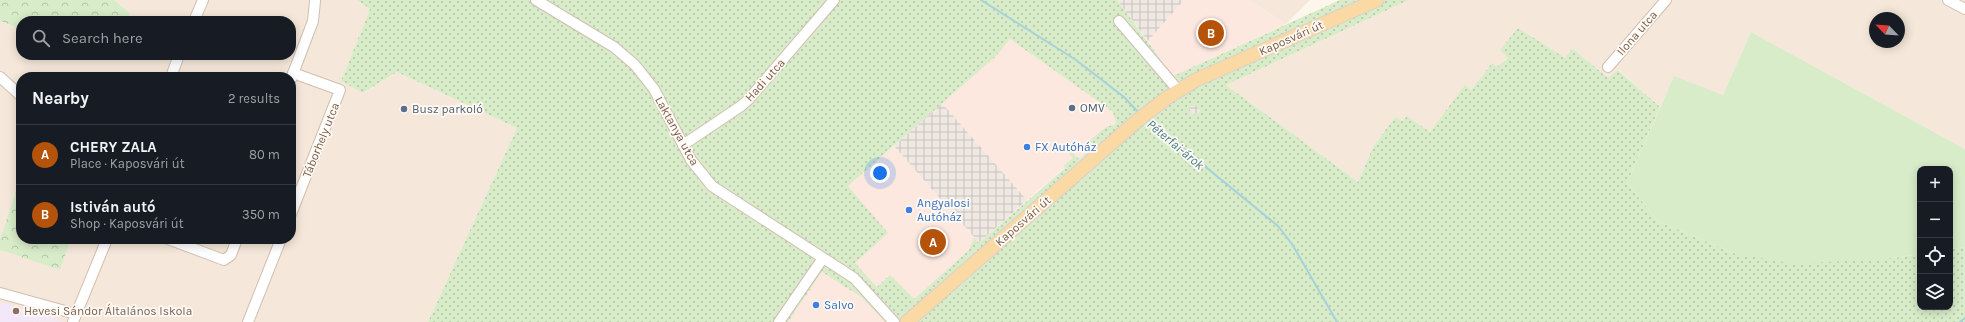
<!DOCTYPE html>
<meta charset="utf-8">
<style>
:root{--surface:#171b24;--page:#20242c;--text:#f1f3f6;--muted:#9ea1a6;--line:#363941;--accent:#b45309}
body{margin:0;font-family:Karla,sans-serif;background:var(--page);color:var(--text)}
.controls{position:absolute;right:12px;bottom:12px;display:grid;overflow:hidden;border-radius:8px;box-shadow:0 2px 10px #0003}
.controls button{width:36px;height:36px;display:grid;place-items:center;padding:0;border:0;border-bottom:1px solid var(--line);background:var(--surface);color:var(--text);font:20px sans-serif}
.compass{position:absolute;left:1869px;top:12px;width:36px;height:36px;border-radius:50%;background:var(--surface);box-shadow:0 2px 10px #0003;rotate:295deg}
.you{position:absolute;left:880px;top:173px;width:14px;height:14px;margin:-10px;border:3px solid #fff;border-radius:50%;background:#1a73e8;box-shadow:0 0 0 6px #1a73e833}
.badge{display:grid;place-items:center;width:26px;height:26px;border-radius:50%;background:var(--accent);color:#fff;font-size:13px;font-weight:700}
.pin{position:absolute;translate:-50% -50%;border:2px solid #fff;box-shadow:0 1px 4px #0006}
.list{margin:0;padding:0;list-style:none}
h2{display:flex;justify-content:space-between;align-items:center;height:52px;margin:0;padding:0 16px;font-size:17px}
h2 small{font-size:13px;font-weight:400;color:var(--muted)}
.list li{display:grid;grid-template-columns:26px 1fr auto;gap:12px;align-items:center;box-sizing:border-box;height:60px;padding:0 16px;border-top:1px solid var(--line)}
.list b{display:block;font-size:15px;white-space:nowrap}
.list p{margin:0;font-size:13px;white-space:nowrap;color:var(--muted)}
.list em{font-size:13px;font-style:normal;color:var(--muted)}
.icon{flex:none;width:22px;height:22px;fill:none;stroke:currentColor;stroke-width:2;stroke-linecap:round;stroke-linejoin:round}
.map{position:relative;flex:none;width:1965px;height:322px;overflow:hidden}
.search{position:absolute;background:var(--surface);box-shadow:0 2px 10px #0003;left:16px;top:16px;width:280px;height:44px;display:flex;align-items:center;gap:10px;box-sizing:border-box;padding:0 14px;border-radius:16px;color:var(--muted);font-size:15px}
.panel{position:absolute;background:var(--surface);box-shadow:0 2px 10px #0003;left:16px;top:72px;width:280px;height:172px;border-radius:16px}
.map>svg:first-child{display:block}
.residential{fill:#f5e8da;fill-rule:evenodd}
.commercial{fill:#fde8e0}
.industrial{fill:url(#industrial-grid)}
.education{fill:#f3e8fa}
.grass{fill:url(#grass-dots);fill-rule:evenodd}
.forest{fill:url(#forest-crowns)}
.garden{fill:#d8ecc9}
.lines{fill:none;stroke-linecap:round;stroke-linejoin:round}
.stream{stroke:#a5d3da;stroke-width:2}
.minor-casing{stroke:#d1beb0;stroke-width:12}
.major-casing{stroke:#dad1cd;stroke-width:15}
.minor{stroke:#fff;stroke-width:10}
.major{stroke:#fbd9a5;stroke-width:13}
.service-dot{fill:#5c6f8a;stroke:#fffaf3;stroke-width:1.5}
.shop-dot{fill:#3f7fe0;stroke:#fffaf3;stroke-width:1.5}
.education-dot{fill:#8d6e63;stroke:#fffaf3;stroke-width:1.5}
.labels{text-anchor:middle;stroke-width:3.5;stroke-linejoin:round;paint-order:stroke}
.street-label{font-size:12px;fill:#7a5c4d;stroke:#fffaf3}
.service-label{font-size:12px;fill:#4e5e75;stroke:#fffaf3;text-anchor:start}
.shop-label{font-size:12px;fill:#366cbe;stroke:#fffaf3;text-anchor:start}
.education-label{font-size:12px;fill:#785e54;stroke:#fffaf3;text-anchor:start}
.water-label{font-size:13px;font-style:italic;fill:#437c86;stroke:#fffaf3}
</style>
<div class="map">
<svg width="1965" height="322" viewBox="0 0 1965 322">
<defs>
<pattern id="industrial-grid" width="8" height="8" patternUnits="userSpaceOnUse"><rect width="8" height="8" fill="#efe9e4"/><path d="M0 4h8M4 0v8" fill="none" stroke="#c7c0bb"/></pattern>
<pattern id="grass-dots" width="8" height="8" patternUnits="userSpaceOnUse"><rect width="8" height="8" fill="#d8ecc9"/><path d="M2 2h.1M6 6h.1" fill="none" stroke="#b4c2a5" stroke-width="1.8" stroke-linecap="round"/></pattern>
<pattern id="forest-crowns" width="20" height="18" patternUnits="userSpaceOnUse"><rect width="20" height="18" fill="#d8ecc9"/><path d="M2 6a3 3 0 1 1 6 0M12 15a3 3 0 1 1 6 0" fill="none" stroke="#b4c2a5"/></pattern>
</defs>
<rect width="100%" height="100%" fill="#fdf6ec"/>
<g class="residential">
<path d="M114 0H357L370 9 341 81 364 93 397 72 517 128 428 322H0V250L60 270 71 239H291V77H21V176L0 239V21L21 29V55H291V21H127L130 13Z"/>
<path d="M1249 0H1310L1286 24Z"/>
<path d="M1409 0H1965V149L1751 32 1723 95 1674 77 1660 107 1619 70 1608 78 1572 48 1565 59 1508 57 1497 68 1492 63 1471 90 1465 86 1430 132 1407 116 1402 121 1395 117 1373 147 1358 182 1226 85ZM1875 18H1899V42H1875Z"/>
</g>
<g class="commercial">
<path d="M1184 0H1249L1286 24 1173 76 1148 41Z"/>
<path d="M1010 39 1113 112 1116 119V124L1110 127 1091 143 1086 154 1079 159 1071 152 1073 158 1063 166 1065 167 1027 200 942 103 982 68Z"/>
<path d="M894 146 974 238 969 250 914 299 890 276 877 287 855 263 848 186Z"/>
<path d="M822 272 861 297 885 322H788Z"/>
</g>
<g class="industrial">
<path d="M1117 0H1184L1148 41Z"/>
<path d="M942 103 1027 200 979 243 894 146Z"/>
<path d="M1196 104 1200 112 1192 116 1188 108Z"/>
</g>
<path class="education" d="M0 302 63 321 0 322Z"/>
<path class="grass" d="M357 0H1117L1173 76 1340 0H1409L1226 85 1358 182 1373 147 1395 117 1402 121 1407 116 1430 132 1465 85 1471 90 1492 63 1497 67 1508 58 1500 50 1518 28 1565 58 1572 48 1608 78 1618 70 1660 107 1627 183 1658 221 1736 254 1863 259 1893 258 1920 254V307H1950V249L1965 247V322H885L861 297 822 272 788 322H428L517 128 397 72 363 93 341 81 370 9ZM1010 39 1113 112 1116 124 1106 127 1089 141C1092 149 1085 155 1079 159L1071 152 1069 154 1073 158 1063 166 1065 168 979 243 974 238 969 250 914 299 890 275 877 287 855 263 888 233 848 186 996 56ZM1196 104 1200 112 1192 115 1189 108Z"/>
<g class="forest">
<path d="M0 0H114L130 13 127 21H21V29L0 21Z"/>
<path d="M21 176V239H71L60 270 0 250V239Z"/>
</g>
<path class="garden" d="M1751 32 1965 149V247L1950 249V169H1920V254L1893 258 1795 264 1736 254 1658 221 1627 183 1674 76 1723 95Z"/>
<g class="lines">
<g class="stream">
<path d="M981 0 1076 60 1124 97 1139 113"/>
<path d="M1147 119 1278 226 1292 244 1337 322"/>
<path d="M1960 322 1965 318"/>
</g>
<g class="minor-casing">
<g id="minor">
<path d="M536 0 614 47 635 65 654 89 691 160 712 186 854 278 894 322"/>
<path d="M1948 0 1965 9"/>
<path d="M194 21 203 0"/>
<path d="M1119 21 1178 90"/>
<path d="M1608 67 1666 0"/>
<path d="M0 77 21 96"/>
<path d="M171 77 179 55"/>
<path d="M291 79 313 21 315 1"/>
<path d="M683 145 741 106 748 100 834 0"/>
<path d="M291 214 340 90 293 73"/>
<path d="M168 239 224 260 231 255 237 239"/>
<path d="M0 293 76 314"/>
<path d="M73 322 107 239"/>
<path d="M248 322 281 239"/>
<path d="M779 322 823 258"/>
</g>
</g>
<g class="major-casing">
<path id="major" d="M907 322 1138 120 1168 97 1196 80 1377 0"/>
</g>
<use href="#minor" class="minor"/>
<use href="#major" class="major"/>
</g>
<g class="service-dot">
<circle cx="1072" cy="108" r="4"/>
<circle cx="404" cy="109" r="4"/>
</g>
<g class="shop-dot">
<circle cx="1027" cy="147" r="4"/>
<circle cx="909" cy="210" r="4"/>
<circle cx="816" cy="305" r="4"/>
</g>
<circle class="education-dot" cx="16" cy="311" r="4"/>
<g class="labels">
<g class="street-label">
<text transform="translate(1637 33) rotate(-49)" y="4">Ilona utca</text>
<text transform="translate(1291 38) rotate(-24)" y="4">Kaposvári út</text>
<text transform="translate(765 80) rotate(-48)" y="4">Hadi utca</text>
<text transform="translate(677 131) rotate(61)" y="4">Laktanya utca</text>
<text transform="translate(321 140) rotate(-68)" y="4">Táborhely utca</text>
<text transform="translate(1023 221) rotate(-41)" y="4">Kaposvári út</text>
</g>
<g class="service-label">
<text x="1080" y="112">OMV</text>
<text x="412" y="113">Busz parkoló</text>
</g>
<g class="shop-label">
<text x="1035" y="151">FX Autóház</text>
<text x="917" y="207">Angyalosi<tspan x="917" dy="14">Autóház</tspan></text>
<text x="824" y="309">Salvo</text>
</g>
<g class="education-label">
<text x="24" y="315">Hevesi Sándor Általános Iskola</text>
</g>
<g class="water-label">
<text transform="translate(1176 144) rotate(40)" y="5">Péterfai-árok</text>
</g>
</g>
</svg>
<div class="controls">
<button>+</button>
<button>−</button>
<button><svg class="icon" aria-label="locate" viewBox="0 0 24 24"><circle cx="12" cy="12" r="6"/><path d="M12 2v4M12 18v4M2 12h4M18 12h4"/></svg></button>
<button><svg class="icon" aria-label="layers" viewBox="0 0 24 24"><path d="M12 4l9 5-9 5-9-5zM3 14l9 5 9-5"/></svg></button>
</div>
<svg class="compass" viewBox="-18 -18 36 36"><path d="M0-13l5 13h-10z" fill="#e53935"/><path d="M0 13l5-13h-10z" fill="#9ea1a6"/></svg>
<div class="you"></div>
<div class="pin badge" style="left:933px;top:242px">A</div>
<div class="pin badge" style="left:1211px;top:33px">B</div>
<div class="search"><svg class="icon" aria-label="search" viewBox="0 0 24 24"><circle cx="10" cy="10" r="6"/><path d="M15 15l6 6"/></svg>Search here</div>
<section class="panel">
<h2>Nearby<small>2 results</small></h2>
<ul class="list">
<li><span class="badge">A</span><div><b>CHERY ZALA</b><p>Place · Kaposvári út</p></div><em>80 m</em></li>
<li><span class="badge">B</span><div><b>Istiván autó</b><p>Shop · Kaposvári út</p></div><em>350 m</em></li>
</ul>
</section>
</div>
